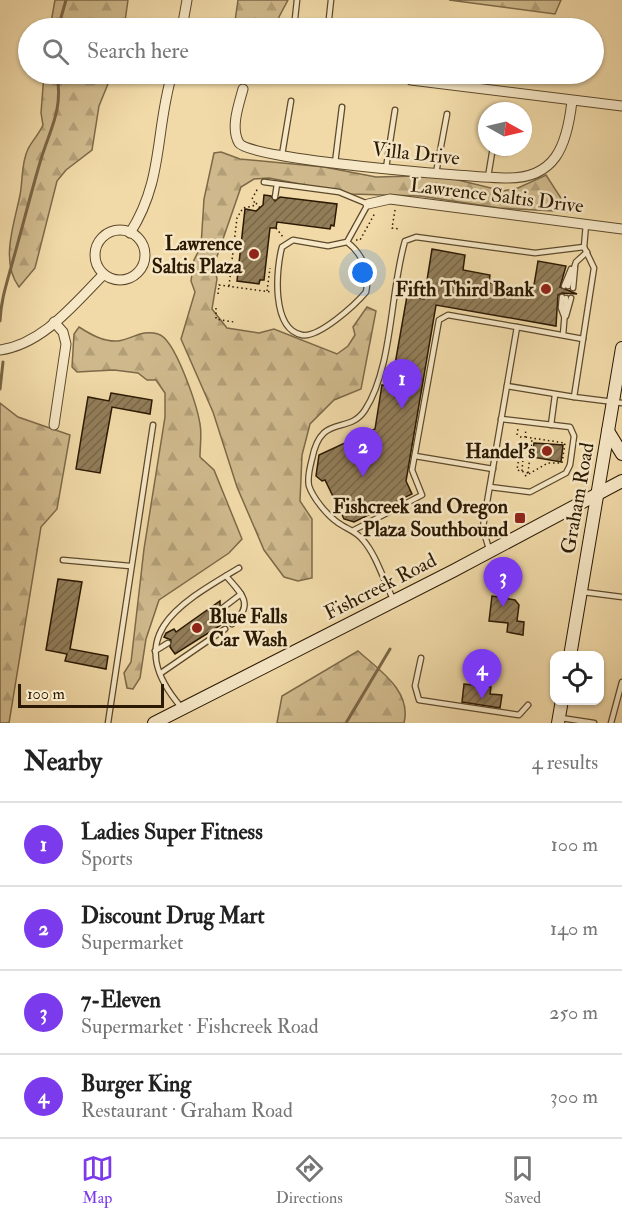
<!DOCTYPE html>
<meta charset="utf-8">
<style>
:root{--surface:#fff;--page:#f6f6f6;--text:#222;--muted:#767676;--line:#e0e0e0;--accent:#7c3aed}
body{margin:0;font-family:"IM FELL Double Pica",serif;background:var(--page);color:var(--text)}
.controls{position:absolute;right:18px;bottom:18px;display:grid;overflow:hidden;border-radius:12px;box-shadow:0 2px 4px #0004}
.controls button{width:54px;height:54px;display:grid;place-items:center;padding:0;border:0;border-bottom:2px solid var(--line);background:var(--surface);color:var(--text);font:30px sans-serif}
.compass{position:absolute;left:478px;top:102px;width:54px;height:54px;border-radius:50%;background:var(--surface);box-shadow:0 2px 4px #0004;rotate:98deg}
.scale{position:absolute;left:18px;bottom:15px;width:146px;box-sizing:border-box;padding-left:6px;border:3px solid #2b1903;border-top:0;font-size:16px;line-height:21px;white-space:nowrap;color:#2b1903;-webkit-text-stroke:4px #f6e7c6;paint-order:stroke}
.you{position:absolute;left:363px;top:273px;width:21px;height:21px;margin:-15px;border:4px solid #fff;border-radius:50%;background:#1a73e8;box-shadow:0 0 0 9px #1a73e833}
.badge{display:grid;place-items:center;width:39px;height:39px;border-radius:50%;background:var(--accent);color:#fff;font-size:20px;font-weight:700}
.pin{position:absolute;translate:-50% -50px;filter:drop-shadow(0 2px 3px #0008)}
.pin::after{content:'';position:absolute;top:32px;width:21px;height:18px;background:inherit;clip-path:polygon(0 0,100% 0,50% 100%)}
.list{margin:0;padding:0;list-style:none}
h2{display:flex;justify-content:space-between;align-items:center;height:78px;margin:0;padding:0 24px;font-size:26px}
h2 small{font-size:20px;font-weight:400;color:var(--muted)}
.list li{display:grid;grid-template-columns:39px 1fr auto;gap:18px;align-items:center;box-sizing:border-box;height:84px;padding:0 24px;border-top:2px solid var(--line)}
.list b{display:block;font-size:22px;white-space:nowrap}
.list p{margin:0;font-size:20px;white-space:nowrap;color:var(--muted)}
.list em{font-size:20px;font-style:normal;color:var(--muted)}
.icon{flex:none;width:33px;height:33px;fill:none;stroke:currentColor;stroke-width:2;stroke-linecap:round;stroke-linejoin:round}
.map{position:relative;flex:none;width:622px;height:723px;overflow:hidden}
.search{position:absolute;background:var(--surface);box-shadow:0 2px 4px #0004;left:18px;right:18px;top:18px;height:66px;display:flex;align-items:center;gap:15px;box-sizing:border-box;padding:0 21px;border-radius:33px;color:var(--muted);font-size:22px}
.sheet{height:414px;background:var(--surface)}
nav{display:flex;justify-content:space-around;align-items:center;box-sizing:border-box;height:84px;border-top:2px solid var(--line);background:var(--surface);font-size:16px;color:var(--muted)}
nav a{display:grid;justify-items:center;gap:3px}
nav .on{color:var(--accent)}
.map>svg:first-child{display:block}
.forest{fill:url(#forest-firs);stroke:#7d6948;stroke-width:1.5}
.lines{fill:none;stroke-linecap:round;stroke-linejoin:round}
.stream{stroke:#7a6544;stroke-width:3}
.building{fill:url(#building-hatch);stroke:#2b1903;stroke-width:1.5}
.service-casing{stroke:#5c492c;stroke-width:7}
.minor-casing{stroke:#5c492c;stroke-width:11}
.secondary-casing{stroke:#2b1903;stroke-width:14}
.path{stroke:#2b1903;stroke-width:1.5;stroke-dasharray:1.5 3;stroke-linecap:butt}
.service{stroke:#f6e7c6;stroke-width:4.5}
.minor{stroke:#f6e7c6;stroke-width:9}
.secondary{stroke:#f6e7c6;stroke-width:12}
.poi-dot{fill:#8f2418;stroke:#f6e7c6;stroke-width:2}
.labels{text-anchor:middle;stroke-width:5;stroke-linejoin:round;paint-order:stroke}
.street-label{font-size:20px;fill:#2b1903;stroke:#f6e7c6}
.poi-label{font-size:20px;font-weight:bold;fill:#2b1903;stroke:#f6e7c6;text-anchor:end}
</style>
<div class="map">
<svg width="622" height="723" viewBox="0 0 622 723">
<defs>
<pattern id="forest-firs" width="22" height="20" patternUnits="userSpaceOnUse" patternTransform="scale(1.5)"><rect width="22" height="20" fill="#cfb98c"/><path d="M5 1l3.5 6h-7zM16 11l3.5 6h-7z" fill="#b29e77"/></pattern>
<pattern id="building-hatch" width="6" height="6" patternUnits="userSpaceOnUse" patternTransform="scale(1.5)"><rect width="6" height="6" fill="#927d59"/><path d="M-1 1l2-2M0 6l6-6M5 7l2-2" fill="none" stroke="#776647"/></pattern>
</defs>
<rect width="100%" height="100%" fill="#f1daa8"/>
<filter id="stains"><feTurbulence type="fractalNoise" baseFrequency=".00333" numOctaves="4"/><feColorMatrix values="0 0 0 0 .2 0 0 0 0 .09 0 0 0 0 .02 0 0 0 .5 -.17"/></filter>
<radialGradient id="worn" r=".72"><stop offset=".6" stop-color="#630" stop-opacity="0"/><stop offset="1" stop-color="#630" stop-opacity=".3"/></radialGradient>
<g class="forest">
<path d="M55 0H128L124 28H50Z"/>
<path d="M238 0H288L279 17V28H234Z"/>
<path d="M449 0H561L555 14Z"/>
<path d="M44 74H112L99 106 92 150 66 170 57 181 35 268 19 287C0 261 14 225 20 195 23 180 21 163 28 149 32 141 39 134 43 125L41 113Z"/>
<path d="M221 152 240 159 324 167 376 177 418 176 454 179 503 191 518 188 546 175 564 203 574 207 572 212 499 208 420 196 351 194 269 178 254 179 241 187 214 265 217 279 212 309 227 328 259 333 274 329 337 354 348 346 355 335 353 327 367 307 376 311 361 389 334 400 310 424 302 455 300 501 312 519V578L298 581 284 577 264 550 237 487 213 412 181 339 195 292 191 281 194 260 201 246 204 199 214 153Z"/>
<path d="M79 327C90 334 103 342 118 341 132 339 143 329 158 334 175 338 197 406 200 424 202 434 200 446 200 457L214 470 242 539 229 553 159 600 146 639 140 678 133 689 127 688 124 673 131 662 144 549 165 417V393L156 380H147L138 373 114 370 77 372 72 367 74 334Z"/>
<path d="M0 403 18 417 70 435 57 509 41 527 9 723H0Z"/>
<path d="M358 651C379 670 412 691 404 723H277L282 696Z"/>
</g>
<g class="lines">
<g class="stream">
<path d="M58 28 66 0"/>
<path d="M0 321C1 302 5 289 10 271 21 233 30 196 41 159 51 127 63 110 57 74"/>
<path d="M0 389 3 362"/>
<path d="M346 723 390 649"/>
</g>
</g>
<g class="building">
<path d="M264 195 271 196 275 201 280 197 337 204 334 226 331 225 330 229 277 222 276 228H270L264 280H260L259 284 237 281 245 209 256 211 263 205Z"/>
<path d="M432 249 465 255 463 270 490 275 489 283 533 291 538 261 566 266 560 287 577 294 562 293 558 295 556 326 436 305 406 481 412 494 354 522 344 519 325 480 322 481 316 476 319 455 375 429 382 385 391 387 407 296 424 299Z"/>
<path d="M111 393 152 400 150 414 112 407 100 473 76 469 88 397 109 401Z"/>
<path d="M534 443 563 445 561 462 532 457Z"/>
<path d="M58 579 82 582 70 649 108 656 106 669 65 661 67 654 46 650Z"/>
<path d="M492 596 515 600 519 605 517 621 524 622 523 635 507 632 508 623 489 621Z"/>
<path d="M220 601V609L227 611 232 618 175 654 170 647 171 640 164 637 166 633 174 629 176 632Z"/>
<path d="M464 684 491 687 490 694 502 695 500 708 462 702Z"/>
</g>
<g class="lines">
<g class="service-casing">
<g id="service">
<path d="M294 28 297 0"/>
<path d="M328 28 331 0"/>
<path d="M377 74 385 78 411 80"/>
<path d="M282 155 291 101"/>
<path d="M335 163 342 107"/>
<path d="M386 168 395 110"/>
<path d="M436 173 447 114"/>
<path d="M488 177 493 147"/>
<path d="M264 182 339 192 368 204 347 242 328 246 293 240 282 247C276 269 271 329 302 335 319 338 355 305 366 292 370 273 363 254 347 242"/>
<path d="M275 197 277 184"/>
<path d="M564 286 571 269"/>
<path d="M568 286 576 262 587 252"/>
<path d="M573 288 575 267"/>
<path d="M562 297 561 308 564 316"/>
<path d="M566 316 571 298"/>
<path d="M563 335 566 298"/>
<path d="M583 339 594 268 584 247 586 224"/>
<path d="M507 386 574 397"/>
<path d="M551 425 555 395"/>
<path d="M415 456 493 469"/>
<path d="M490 487 530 492 566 473 570 465 574 436 570 427 501 419"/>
<path d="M354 530 422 495 412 470 439 320 448 315 517 327"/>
<path d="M489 549 483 529 484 520 517 327 583 339 574 397 622 403"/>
<path d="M63 560 130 566"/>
<path d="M226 576C242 594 255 605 232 624"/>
<path d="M583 592 622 597"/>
<path d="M394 601C384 582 377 556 363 540 355 530 346 529 337 522 327 515 313 498 309 486 307 477 310 467 312 459 321 412 348 436 365 410 393 367 390 291 405 241L416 237 535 253 584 247"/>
<path d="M224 607 241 594"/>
<path d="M155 651 168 643"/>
<path d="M421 658 415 686 419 700 519 715 528 705"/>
<path d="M161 673 225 629"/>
<path d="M181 707C120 636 180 603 239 568"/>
<path d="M561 718 594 723"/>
<path d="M108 723 153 425"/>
<path d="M611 723 622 682"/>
</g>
</g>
<g class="minor-casing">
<g id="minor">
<path d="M182 28 187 0"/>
<path d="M411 80 622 106"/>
<path d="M243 89C239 104 230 128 239 143 250 160 470 177 504 178 556 180 567 145 572 101"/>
<path d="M368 204 390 199 622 229"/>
<circle cx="120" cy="255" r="25"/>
<path d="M130 233C164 180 155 131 172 74"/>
<path d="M0 350C43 344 74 304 103 275"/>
<path d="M54 425 66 344 63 332 54 322"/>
</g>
</g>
<g class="secondary-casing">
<g id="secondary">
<path d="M608 431 622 454"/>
<path d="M570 656 622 348"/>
<path d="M154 723 453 571 622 481"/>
<path d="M558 723 562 700"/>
</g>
</g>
<g class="path">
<path d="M256 203 260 208"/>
<path d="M395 210 392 228 400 229"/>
<path d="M276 228 283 237"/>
<path d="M356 240H360L375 213"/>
<path d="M229 286 237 218 243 208 253 206 255 203 252 199 258 188"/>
<path d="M267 291 270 268"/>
<path d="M218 294 219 285 271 292"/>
<path d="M216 308V319L234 322"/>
<path d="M517 435 518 428"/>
<path d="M520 437H525L526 429"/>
<path d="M522 471 523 458"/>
<path d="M528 473 517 470 519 457H530"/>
<path d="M528 473 532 439"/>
<path d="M525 476 548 463H562L565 443 525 437"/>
</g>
<use href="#service" class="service"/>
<use href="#minor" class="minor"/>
<use href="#secondary" class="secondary"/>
</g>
<g class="poi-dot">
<circle cx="254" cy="254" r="6"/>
<circle cx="546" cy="289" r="6"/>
<circle cx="547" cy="451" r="6"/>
<rect x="514" y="512" width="12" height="12" rx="3"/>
<circle cx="197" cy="628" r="6"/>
</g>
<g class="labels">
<g class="street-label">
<text transform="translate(416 153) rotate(6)" y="7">Villa Drive</text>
<text transform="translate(497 195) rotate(7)" y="7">Lawrence Saltis Drive</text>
<text transform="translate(577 498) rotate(-80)" y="7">Graham Road</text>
<text transform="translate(380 586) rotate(-27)" y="7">Fishcreek Road</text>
</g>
<g class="poi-label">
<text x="242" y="250">Lawrence<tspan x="242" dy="23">Saltis Plaza</tspan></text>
<text x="534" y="296">Fifth Third Bank</text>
<text x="535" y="458">Handel's</text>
<text x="508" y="513">Fishcreek and Oregon<tspan x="508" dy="23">Plaza Southbound</tspan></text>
<text x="209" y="623" text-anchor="start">Blue Falls<tspan x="209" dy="23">Car Wash</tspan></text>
</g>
</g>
<rect width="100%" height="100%" filter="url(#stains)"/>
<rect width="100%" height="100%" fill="url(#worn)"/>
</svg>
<div class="controls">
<button><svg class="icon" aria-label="locate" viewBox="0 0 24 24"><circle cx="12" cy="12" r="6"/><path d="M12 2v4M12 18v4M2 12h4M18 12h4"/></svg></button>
</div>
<svg class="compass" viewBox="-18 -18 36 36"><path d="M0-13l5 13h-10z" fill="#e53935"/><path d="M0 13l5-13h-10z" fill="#767676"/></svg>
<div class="scale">100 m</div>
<div class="you"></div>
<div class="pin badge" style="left:402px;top:409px">1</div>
<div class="pin badge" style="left:363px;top:477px">2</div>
<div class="pin badge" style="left:503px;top:607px">3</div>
<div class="pin badge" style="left:482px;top:699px">4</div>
<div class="search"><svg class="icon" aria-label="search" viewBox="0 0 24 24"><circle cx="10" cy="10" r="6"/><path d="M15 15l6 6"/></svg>Search here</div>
</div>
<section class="sheet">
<h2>Nearby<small>4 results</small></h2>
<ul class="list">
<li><span class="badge">1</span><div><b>Ladies Super Fitness</b><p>Sports</p></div><em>100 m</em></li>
<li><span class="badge">2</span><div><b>Discount Drug Mart</b><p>Supermarket</p></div><em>140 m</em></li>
<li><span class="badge">3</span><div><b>7-Eleven</b><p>Supermarket · Fishcreek Road</p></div><em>250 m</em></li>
<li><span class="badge">4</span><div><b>Burger King</b><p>Restaurant · Graham Road</p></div><em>300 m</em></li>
</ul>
</section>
<nav>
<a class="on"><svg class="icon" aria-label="map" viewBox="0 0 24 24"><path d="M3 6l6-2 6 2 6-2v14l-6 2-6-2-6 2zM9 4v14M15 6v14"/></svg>Map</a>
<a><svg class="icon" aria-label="directions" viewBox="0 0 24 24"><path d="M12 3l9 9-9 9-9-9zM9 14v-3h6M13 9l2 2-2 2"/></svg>Directions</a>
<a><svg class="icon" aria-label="saved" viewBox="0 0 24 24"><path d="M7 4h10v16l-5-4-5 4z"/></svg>Saved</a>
</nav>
